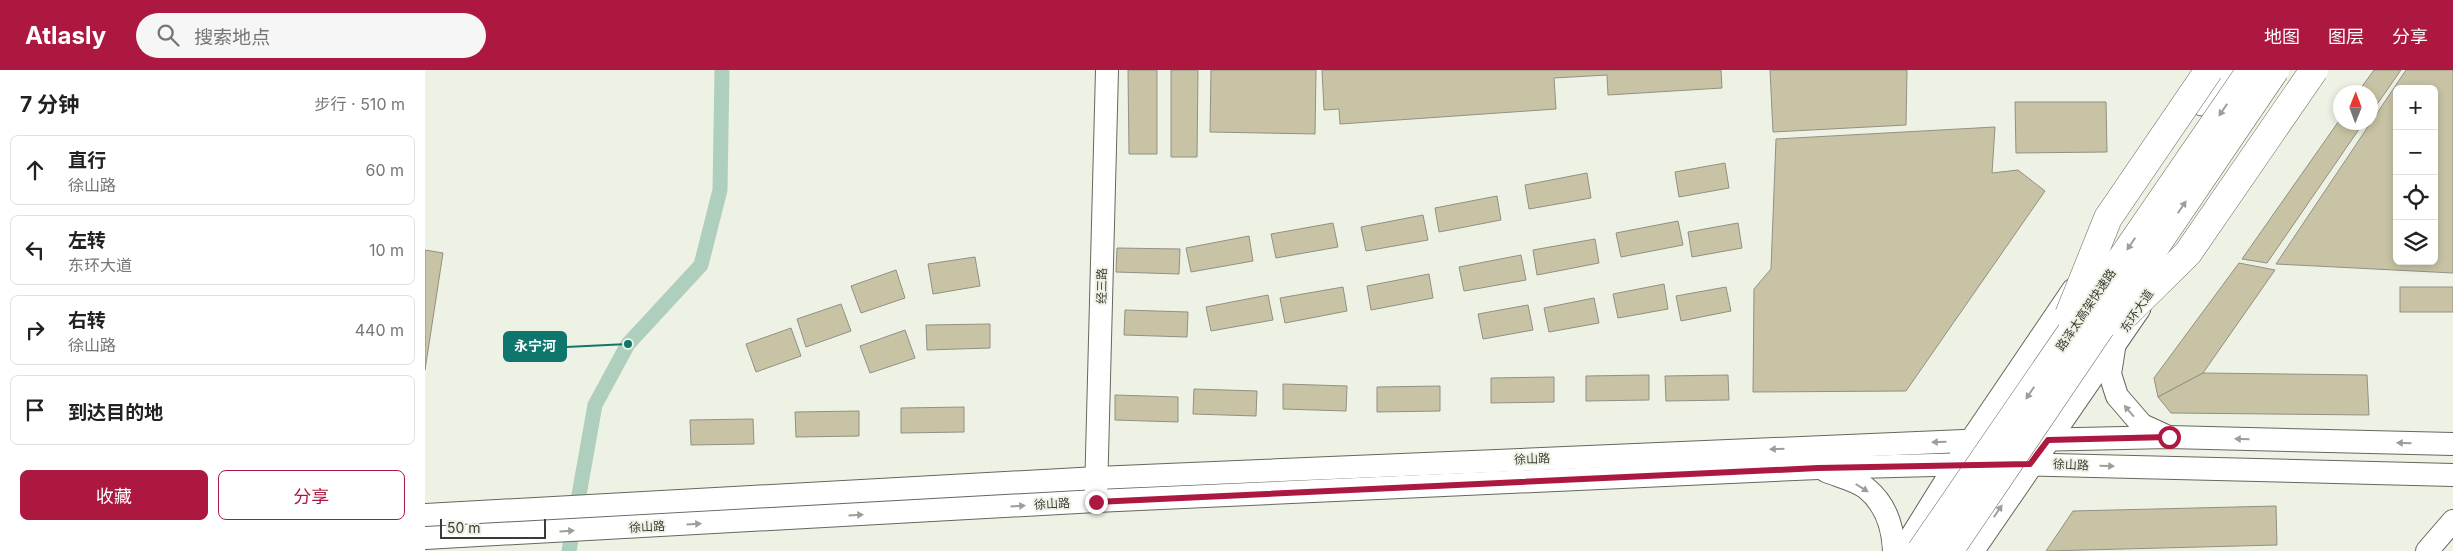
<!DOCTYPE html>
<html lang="zh">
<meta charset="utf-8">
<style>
:root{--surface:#fff;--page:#f6f6f6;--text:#222;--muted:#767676;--line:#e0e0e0;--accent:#ad1840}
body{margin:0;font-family:Inter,"Noto Sans SC",sans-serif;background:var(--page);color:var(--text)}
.controls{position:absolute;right:15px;top:15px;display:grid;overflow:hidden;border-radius:8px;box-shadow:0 2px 8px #0003}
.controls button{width:45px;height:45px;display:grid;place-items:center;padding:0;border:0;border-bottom:1px solid var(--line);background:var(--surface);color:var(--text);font:25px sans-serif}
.compass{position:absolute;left:1908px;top:15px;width:45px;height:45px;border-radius:50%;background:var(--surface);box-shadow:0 2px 8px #0003;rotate:1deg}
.scale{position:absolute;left:15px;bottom:12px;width:106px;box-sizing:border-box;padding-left:5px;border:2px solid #3a3c36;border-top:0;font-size:14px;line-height:18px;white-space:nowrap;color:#3a3c36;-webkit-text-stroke:4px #eef2e4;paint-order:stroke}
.stop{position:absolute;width:15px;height:15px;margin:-11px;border:4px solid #ad1840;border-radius:50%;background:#fff}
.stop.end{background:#ad1840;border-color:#fff;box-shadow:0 1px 5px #0008}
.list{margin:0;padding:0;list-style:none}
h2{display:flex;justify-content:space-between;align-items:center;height:65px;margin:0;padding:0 20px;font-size:21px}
h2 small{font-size:16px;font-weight:400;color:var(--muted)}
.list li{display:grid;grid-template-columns:32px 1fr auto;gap:15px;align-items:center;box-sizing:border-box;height:70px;margin:0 10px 10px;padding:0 10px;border:1px solid var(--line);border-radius:8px}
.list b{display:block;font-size:19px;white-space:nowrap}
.list p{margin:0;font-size:16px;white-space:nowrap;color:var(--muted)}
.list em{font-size:16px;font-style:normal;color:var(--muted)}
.actions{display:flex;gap:10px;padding:15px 20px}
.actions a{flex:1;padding:11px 0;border:1px solid var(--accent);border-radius:8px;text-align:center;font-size:18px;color:var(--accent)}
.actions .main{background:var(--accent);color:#fff}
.icon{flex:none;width:28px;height:28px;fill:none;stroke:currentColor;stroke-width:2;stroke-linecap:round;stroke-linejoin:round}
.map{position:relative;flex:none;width:2028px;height:481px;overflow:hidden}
header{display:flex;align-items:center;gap:30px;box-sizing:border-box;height:70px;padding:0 25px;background:var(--accent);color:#fff}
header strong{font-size:24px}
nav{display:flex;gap:28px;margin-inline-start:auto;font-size:18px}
.search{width:350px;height:45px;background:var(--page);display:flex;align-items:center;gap:12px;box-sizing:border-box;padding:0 18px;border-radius:28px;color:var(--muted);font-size:19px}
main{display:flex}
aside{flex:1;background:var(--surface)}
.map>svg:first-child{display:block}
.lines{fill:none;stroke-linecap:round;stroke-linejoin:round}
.canal{stroke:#aecebe;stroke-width:15}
.building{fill:#c8c3a4;stroke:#929083;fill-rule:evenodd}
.secondary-casing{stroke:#64685c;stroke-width:24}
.primary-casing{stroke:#64685c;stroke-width:27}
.secondary{stroke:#fff;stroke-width:22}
.primary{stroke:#fff;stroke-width:25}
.highway-bridge-casing{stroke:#64685c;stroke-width:29;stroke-linecap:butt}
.highway-bridge{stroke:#fff;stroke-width:28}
.oneway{fill:#9c9e9a}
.route{stroke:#ad1840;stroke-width:6}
.labels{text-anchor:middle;stroke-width:4;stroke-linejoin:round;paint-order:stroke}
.street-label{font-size:12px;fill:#3a3c36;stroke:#eef2e4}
.leader{fill:none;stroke:#0f766e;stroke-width:2}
.callout-dot{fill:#0f766e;stroke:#eef2e4;stroke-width:2}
.callout{fill:#0f766e;stroke:#0f766e;stroke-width:2}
.callout-label{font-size:14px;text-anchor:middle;font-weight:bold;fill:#fff}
</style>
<header>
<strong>Atlasly</strong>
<div class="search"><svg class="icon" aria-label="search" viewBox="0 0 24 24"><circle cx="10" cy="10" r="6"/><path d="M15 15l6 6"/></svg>搜索地点</div>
<nav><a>地图</a><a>图层</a><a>分享</a></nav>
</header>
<main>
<aside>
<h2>7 分钟<small>步行 · 510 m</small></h2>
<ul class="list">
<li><svg class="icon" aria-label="ahead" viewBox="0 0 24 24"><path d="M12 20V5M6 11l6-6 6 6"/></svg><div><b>直行</b><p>徐山路</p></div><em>60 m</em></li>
<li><svg class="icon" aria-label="left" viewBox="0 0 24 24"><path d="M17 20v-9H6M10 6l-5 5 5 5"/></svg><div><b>左转</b><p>东环大道</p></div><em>10 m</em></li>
<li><svg class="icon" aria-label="right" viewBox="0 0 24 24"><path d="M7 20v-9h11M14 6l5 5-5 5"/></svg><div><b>右转</b><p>徐山路</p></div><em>440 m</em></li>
<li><svg class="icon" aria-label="arrive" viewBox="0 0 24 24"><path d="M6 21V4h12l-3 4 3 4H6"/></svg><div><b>到达目的地</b></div></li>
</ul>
<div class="actions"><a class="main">收藏</a><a>分享</a></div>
</aside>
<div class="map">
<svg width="2028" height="481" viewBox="0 0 2028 481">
<rect width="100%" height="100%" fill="#eef2e4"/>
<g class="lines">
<path class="canal" d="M144 481 170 335 203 274 276 195 295 120 297 0"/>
</g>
<g class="building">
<path d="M703 0H732V84H704Z"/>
<path d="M746 0H773L772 87H746Z"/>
<path d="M786 0H891L890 64 785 62Z"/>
<path d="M897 0H1296L1297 18 1183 25 1182 5 1129 8 1131 39 915 54 914 39 899 40Z"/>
<path d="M1345 0H1482L1481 55 1348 62Z"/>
<path d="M1949 0H1976L1946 43V22H1933Z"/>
<path d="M1981 0H2028V203L1851 194ZM1972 19H2009V191H1972Z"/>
<path d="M1590 32H1681L1682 82 1591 83Z"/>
<path d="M1916 48V52H1939L1842 193 1817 189Z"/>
<path d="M1570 57 1567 103 1593 100 1620 121 1481 321 1328 322 1329 219 1346 199 1351 69Z"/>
<path d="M1300 93 1304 118 1254 127 1250 102Z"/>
<path d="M1162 103 1166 128 1104 139 1100 115Z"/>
<path d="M1072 126 1076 150 1014 162 1010 138Z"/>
<path d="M998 145 1003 170 941 181 936 157Z"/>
<path d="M1253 151 1258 175 1196 187 1191 163Z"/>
<path d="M908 153 913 177 851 188 846 164Z"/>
<path d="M1313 153 1317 178 1267 187 1263 162Z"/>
<path d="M824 166 828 191 766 202 761 178Z"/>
<path d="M1170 169 1174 193 1112 205 1108 180Z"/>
<path d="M692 178 755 179 754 204 691 202Z"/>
<path d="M0 180 18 183 0 300Z"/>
<path d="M1096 185 1101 210 1039 221 1034 197Z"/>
<path d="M550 187 555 216 508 224 503 194Z"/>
<path d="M1814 193 1850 200 1778 303 1733 327 1729 308Z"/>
<path d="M471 200 480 228 436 243 426 216Z"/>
<path d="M1004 204 1008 228 946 240 942 216Z"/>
<path d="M1239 214 1243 239 1193 248 1188 224Z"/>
<path d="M918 217 922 241 860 253 855 228Z"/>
<path d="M1301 217 1306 241 1256 251 1251 226Z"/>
<rect x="1975" y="217" width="53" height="25"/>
<path d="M843 225 848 250 786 261 781 237Z"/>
<path d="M1169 228 1174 253 1124 262 1119 238Z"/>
<path d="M416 234 426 261 381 277 372 249Z"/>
<path d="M1103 235 1108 260 1058 269 1053 244Z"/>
<path d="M700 240 763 242 762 267 699 265Z"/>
<path d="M565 254V278L502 280 501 255Z"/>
<path d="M366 258 376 286 331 302 321 274Z"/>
<path d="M480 260 490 288 445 303 435 276Z"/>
<path d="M1778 303 1942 305 1944 345 1746 343 1733 327Z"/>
<path d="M1224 305V330L1161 331V306Z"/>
<path d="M1303 305 1304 330 1241 331 1240 306Z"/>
<path d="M1129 307V332L1066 333V308Z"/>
<path d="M858 314 922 316 921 341 858 339Z"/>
<path d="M1015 316V341L952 342V317Z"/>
<path d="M769 319 832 321 831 346 768 344Z"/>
<path d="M690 325 753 327V352L690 350Z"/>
<path d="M539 337V362L476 363V338Z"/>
<path d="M434 341V366L371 367 370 342Z"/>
<path d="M328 349 329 374 266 375 265 350Z"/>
<path d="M1851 436 1852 475 1621 481 1648 441Z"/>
</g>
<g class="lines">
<g class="secondary-casing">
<g id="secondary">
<path d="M1690 272 1685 304 1692 326 1717 355 1741 366"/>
<path d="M1607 370 1744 367 2028 374"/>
<path d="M1589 394 2028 405"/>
<path d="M1401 401C1413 406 1431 410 1441 418 1461 434 1468 457 1469 481"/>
<path d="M671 424 682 0"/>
<path d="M0 445 672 408 1562 370"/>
<path d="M0 468 671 431 1393 398 1547 394"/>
<path d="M2002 481 2028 451"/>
</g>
</g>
<g class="primary-casing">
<g id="primary">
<path d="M1777 33 1800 0"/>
<path d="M1479 481 1548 370 1649 221"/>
<path d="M1546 481 1713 238"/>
</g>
</g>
<use href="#secondary" class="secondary"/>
<use href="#primary" class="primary"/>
<g class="highway-bridge-casing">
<g id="highway-bridge">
<path d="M1644 245 1683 148 1784 0"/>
<path d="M1693 252 1763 183 1889 0"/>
<path d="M1496 481 1826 0"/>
<path d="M1524 481 1850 0"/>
</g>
</g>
<use href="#highway-bridge" class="highway-bridge"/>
</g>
<defs><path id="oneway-solid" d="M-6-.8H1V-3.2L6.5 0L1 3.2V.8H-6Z" transform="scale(1.25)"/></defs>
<g class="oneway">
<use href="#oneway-solid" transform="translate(1798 40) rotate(124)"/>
<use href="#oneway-solid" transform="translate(1757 137) rotate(-56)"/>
<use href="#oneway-solid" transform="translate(1706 174) rotate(124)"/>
<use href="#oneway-solid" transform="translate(1605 323) rotate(124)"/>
<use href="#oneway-solid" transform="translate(1704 341) rotate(-131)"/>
<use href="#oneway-solid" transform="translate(1817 369) rotate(-179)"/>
<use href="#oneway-solid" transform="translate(1514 372) rotate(178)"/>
<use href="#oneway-solid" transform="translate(1979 373) rotate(-179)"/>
<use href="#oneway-solid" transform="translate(1352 379) rotate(178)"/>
<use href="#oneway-solid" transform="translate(1682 396) rotate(2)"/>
<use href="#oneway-solid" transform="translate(1437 418) rotate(32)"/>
<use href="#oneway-solid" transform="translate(593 436) rotate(-3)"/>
<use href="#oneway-solid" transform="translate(1573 441) rotate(-56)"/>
<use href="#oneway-solid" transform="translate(431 445) rotate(-3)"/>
<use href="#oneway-solid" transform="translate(269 454) rotate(-3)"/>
<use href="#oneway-solid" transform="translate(142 461) rotate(-3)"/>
</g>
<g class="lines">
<path class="route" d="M671 432 1393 398 1605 394 1623 370 1744 367"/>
</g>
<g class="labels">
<g class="street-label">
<text transform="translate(677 216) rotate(-89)" y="4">经三路</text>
<text transform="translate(1661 240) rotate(-56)" y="4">路泽太高架快速路</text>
<text transform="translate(1712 241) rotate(-56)" y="4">东环大道</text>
<text transform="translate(1107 389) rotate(-2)" y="4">徐山路</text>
<text transform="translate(1646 395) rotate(2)" y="4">徐山路</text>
<text transform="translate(627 434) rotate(-3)" y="4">徐山路</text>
<text transform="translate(222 457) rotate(-3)" y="4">徐山路</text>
</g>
</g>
<path class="leader" d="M203 274L141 277"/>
<circle class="callout-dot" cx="203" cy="274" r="5"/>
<rect class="callout" x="79" y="262" width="62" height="29" rx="5"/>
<g class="callout-label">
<text x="110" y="281">永宁河</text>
</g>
</svg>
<div class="controls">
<button>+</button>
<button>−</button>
<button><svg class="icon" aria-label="locate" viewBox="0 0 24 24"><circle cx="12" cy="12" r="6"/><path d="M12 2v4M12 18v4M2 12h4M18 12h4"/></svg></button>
<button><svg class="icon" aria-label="layers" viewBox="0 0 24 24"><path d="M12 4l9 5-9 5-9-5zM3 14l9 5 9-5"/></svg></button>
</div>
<svg class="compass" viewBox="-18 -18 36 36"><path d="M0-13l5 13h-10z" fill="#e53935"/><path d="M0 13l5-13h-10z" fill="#767676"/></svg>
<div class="scale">50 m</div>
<div class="stop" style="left:1744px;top:367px"></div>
<div class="stop end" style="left:671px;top:432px"></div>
</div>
</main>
